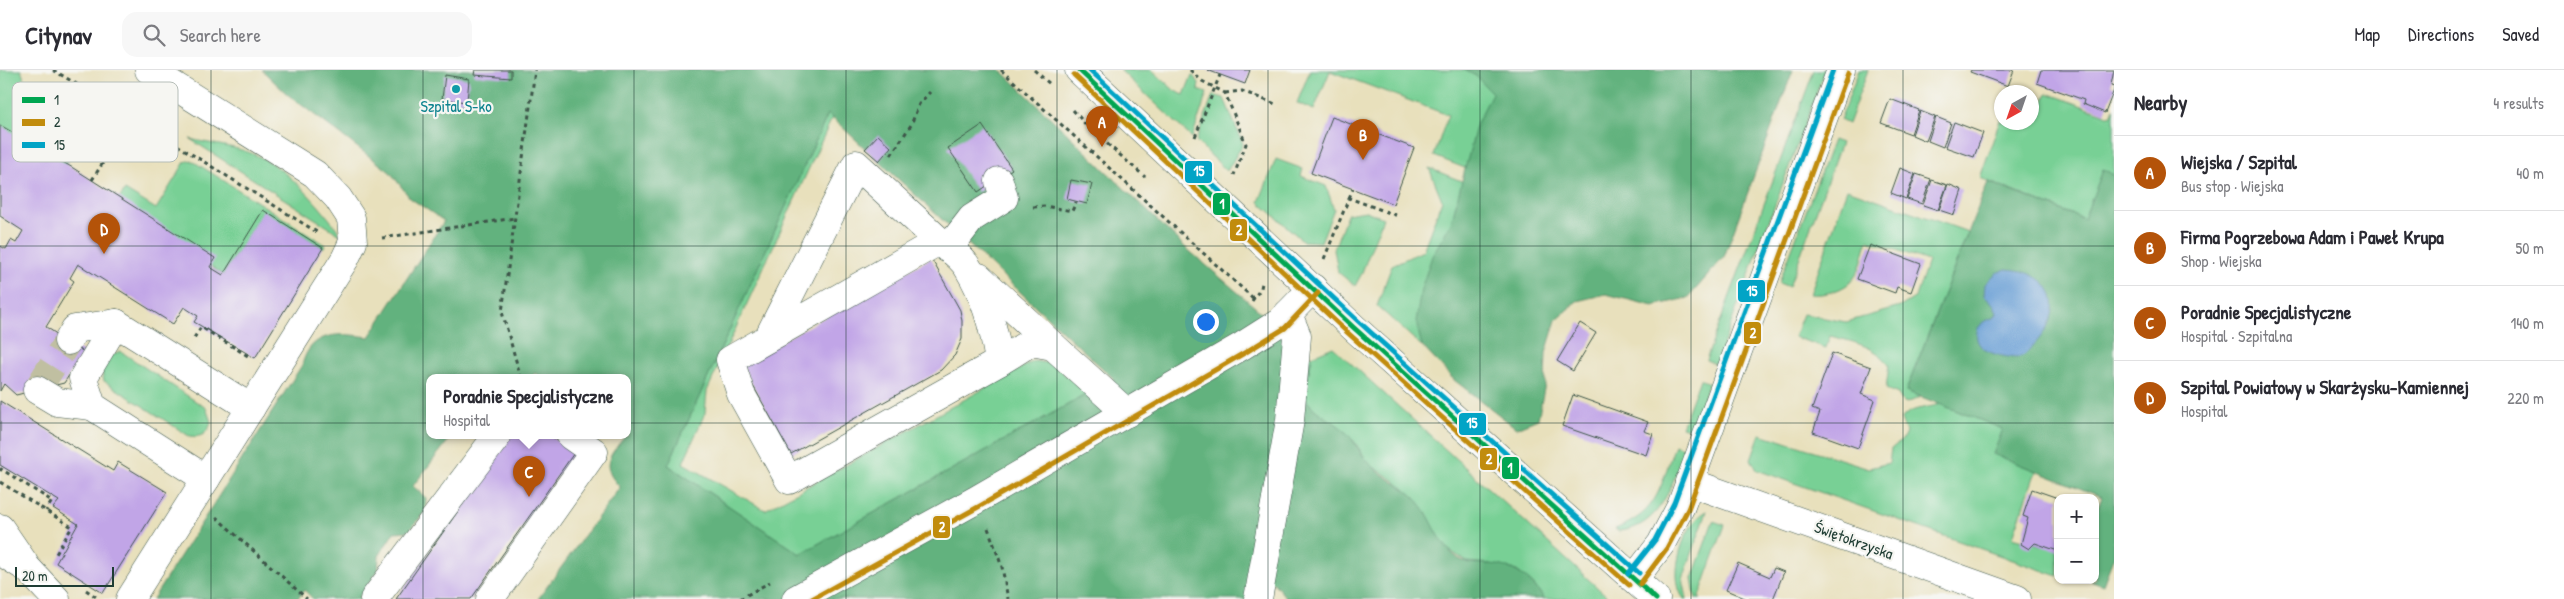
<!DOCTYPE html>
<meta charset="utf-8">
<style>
:root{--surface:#fff;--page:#f7f7f7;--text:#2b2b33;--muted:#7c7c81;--line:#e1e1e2;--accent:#b45309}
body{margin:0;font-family:"Patrick Hand",sans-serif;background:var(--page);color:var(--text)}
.controls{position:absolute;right:15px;bottom:15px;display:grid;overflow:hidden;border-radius:10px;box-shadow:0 1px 4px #0004}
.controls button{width:45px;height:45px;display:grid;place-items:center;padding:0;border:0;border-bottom:1px solid var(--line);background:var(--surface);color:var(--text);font:25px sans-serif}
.compass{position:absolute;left:1994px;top:15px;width:45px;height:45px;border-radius:50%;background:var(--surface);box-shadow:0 1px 4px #0004;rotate:220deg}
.scale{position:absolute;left:15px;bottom:12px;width:99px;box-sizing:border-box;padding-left:5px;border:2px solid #1f3d34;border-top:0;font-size:14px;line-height:18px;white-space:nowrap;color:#1f3d34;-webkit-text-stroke:4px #f6f6f2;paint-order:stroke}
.you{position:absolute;left:1205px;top:251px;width:18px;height:18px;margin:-12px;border:4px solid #fff;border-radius:50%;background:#1a73e8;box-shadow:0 0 0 8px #1a73e833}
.badge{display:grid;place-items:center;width:32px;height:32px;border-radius:50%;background:var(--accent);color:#fff;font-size:16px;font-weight:700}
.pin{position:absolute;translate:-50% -41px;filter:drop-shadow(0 1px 2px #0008)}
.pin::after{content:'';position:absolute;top:26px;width:18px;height:15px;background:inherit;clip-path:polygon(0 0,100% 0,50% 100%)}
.popup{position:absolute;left:426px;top:304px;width:205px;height:65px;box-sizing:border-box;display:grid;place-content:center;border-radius:10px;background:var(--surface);filter:drop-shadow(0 1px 4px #0005);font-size:16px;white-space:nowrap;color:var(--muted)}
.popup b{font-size:19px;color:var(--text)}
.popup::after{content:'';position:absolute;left:50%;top:100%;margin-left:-10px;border:10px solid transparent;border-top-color:var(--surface)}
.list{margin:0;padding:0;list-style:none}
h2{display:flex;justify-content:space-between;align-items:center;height:65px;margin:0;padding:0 20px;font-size:21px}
h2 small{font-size:16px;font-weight:400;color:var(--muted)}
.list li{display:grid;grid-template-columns:32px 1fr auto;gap:15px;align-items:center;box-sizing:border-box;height:75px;padding:0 20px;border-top:1px solid var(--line)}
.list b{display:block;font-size:19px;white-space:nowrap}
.list p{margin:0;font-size:16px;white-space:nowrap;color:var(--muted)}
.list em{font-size:16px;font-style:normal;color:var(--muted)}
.icon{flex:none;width:28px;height:28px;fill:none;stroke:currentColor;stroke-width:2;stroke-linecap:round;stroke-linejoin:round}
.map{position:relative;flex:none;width:2114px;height:529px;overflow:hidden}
header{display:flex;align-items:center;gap:30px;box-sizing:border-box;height:70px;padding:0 25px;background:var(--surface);border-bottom:1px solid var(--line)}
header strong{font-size:24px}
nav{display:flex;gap:28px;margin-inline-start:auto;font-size:18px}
.search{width:350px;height:45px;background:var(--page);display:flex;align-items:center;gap:12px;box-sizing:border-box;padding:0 18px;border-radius:15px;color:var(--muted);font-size:19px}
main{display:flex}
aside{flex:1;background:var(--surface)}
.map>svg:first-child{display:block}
.green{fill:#78d095;stroke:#4c8664}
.forest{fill:#62b27e;stroke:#407859;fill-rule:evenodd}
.water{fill:#679ed5;stroke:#436e84}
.building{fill:#c1a5e7}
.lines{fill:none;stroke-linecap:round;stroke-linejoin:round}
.minor-tunnel{stroke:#c0bfa1;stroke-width:28;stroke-dasharray:28 14;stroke-linecap:butt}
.minor-casing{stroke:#3d5548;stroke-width:29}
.path{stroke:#3d5548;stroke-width:3;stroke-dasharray:4 4;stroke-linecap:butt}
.minor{stroke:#fff;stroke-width:28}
.bus-1-casing{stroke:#f6f6f2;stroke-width:9}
.bus-2-casing{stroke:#f6f6f2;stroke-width:9}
.bus-3-casing{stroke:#f6f6f2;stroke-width:9}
.bus-1{stroke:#00a651;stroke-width:5}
.bus-2{stroke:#c18c0d;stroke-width:5}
.bus-3{stroke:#02a4c6;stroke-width:5}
.grid{fill:none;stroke:#1f3d34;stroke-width:1;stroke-opacity:0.55}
.culture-dot{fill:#0f9aa8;stroke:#f6f6f2;stroke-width:2}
.labels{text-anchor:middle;stroke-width:4.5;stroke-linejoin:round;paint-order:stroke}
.culture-label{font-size:16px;fill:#0d838f;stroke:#f6f6f2}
.street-label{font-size:16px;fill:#1f3d34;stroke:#f6f6f2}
.key{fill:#f6f6f2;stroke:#b6beb9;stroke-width:1}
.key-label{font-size:14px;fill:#1f3d34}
.line-badge{stroke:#f6f6f2;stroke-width:2}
.badge-label{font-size:14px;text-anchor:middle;font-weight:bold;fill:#fff}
</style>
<header>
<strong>Citynav</strong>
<div class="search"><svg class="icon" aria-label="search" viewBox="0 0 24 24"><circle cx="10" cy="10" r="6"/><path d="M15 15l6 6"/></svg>Search here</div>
<nav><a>Map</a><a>Directions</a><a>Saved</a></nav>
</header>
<main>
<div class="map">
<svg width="2114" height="529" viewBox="0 0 2114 529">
<rect width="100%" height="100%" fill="#f6f6f2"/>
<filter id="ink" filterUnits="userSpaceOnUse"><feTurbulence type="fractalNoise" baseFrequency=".02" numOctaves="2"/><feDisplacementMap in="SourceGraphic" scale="10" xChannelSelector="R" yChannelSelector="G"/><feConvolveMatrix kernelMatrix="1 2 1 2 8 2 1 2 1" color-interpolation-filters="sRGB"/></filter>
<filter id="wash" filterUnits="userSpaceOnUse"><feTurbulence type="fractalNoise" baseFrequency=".0096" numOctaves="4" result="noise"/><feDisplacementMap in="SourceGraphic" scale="20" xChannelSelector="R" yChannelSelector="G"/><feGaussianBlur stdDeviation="1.12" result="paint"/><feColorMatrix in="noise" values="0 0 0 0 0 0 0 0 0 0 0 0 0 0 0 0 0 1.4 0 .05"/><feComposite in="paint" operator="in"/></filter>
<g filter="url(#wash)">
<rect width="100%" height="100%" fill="#e8e0bc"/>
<g class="green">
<path d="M0 0H21C28 19 30 35 18 53L71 86 65 95 0 55Z"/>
<path d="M1120 0H1152L1175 21 1184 25 1192 5 1199 13 1198 20 1207 23 1192 68Z"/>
<path d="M1310 0H1508L1490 108 1434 86 1448 45 1330 1 1314 40 1297 33Z"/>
<path d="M1814 0H1825L1716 294 1706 290Z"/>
<path d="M1859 0H1868L1848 54 1840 50Z"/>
<path d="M2047 23 2111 46 2114 38V104L2103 101 2084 149 1980 108 2001 47V52H2031L2032 37 2040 40Z"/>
<path d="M1213 25 1224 28 1243 74 1227 101 1196 71Z"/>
<path d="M828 44 832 48 707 321 705 343 683 393 765 440 1034 291 1053 294 1087 324 800 484 668 395Z"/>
<path d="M190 69C210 74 232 76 251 83 286 96 321 136 342 166Z"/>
<path d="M1833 70 1841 73 1789 217 1779 213Z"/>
<path d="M1276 89 1303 99 1301 106 1326 116 1334 139 1321 172 1303 171 1259 132Z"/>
<path d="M191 90 326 175 323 178 263 141 223 205 119 129 125 120 156 139 185 92Z"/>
<path d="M1429 98 1486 121 1426 280 1377 236 1392 195 1423 181 1442 130Z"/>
<path d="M1847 119 1968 162 1906 321 1921 327 1907 333 1902 331 1898 324 1886 319 1889 295C1877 276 1850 271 1830 266L1826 278 1794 267 1803 244 1846 252 1900 237 1916 227 1928 191 1868 170C1863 182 1862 198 1854 208 1846 220 1823 226 1810 224Z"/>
<path d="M1366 141 1383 148 1361 205 1355 216 1338 202 1334 179 1347 144Z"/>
<path d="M1333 277 1610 529H1544L1534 515 1517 501 1490 494 1467 492 1449 480 1440 470 1425 440 1395 411 1369 394 1354 371 1317 343 1304 327 1312 286Z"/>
<path d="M120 281 206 338 211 352C208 364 201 368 189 366L104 311 101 299 110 286Z"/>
<path d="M1700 309 1709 313 1692 360 1682 357Z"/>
<path d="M1940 334 2003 359 1994 384 2036 401 2013 467 2058 480V506L1757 400 1751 389 1760 364 1869 398 1889 393 1891 379 1902 370 1906 362 1901 350C1908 337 1926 339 1940 334Z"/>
<path d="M1675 375 1685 379C1673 412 1661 459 1618 461L1615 459C1660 442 1660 416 1675 375Z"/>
<path d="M1707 441 1683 509 1687 529H1684C1667 507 1683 453 1707 441Z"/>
<path d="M1713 451 1725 455 1699 527 1701 529H1696L1692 509Z"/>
</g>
<g class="forest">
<path d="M262 0H1001L1186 178 1312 286 1304 327C1315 344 1331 348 1345 361 1355 371 1360 384 1370 394 1384 409 1404 415 1418 431 1434 449 1438 475 1459 489 1469 495 1478 493 1489 494 1513 495 1532 509 1544 529H1287L1272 511 1269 529H538L620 417C599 395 609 387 625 366H628V308H543L535 303 531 308H430V366H452L413 416 426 428 425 442 409 461 394 462 379 486 378 501 358 529H313L304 520 298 529H153L302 295C311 260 340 263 369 267L444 151 410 128 390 102 287 24ZM828 44 1114 309 800 484 668 395Z"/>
<path d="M1464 0H1793L1724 187 1688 228 1653 236 1606 224 1577 231 1556 250 1546 283 1545 314 1538 349 1516 358 1454 310 1422 276 1416 252 1421 219 1432 186 1451 153 1477 53 1492 23 1476 6Z"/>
<path d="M2103 100 2114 104V486L2103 515 2090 510H2095V445L2102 427 1993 384 2003 359 1906 321 1988 112 2084 149Z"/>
</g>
<path class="water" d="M2006 199C2051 201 2068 233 2039 269 2032 277 2027 286 2016 288 1998 286 1970 281 1978 258L1983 252 1995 247 1997 243 1994 235 1984 226 1985 214 1996 203Z"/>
<g id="blocks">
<g class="building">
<path d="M475 0H511V8L474 5Z"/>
<path d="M1207 0H1250L1245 14Z"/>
<path d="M1971 0H2014L2008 16 1970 2Z"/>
<path d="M2041 0H2114L2111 15 2114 16V20L2105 43 2083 34 2084 30 2037 13Z"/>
<path d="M445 5 469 9 467 32 442 29Z"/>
<path d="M1890 29 1919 40 1911 64 1881 53Z"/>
<path d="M1920 41 1935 47 1926 71 1912 65Z"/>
<path d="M1332 47 1414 78 1393 134 1311 103Z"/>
<path d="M1936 47 1951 53 1943 77 1928 71Z"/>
<path d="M1954 52 1983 63 1974 87 1945 77Z"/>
<path d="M0 55 73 98 215 188 210 197 223 205 263 140 323 178 255 288 201 256 194 252 198 246 184 237 173 254 78 194 70 208 74 211 46 257 84 282 64 313 16 325 4 314 0 321V176L6 179 11 170 16 173 23 161 0 146Z"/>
<path d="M982 55 1012 99 978 122 948 78Z"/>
<path d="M878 65 891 77 879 91 865 79Z"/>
<path d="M1900 98 1915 104 1906 129 1891 123Z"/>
<path d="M1916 104 1931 109 1922 134 1907 129Z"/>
<path d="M1071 110 1092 114 1087 134 1067 129Z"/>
<path d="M1932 110 1947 115 1938 140 1923 135Z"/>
<path d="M1948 114 1962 120 1954 145 1939 140Z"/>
<path d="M1870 175 1921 194 1911 222 1897 217 1895 223 1857 209Z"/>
<path d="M931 188 960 240 962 251V269L955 285 941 300 791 384 741 294Z"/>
<path d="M1580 253 1596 263 1573 301 1557 291Z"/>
<path d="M1832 283 1871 297 1861 324 1875 330 1858 378 1813 362 1820 342 1812 339Z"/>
<path d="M1573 325 1648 352 1644 361 1653 364 1646 385 1562 356Z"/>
<path d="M0 331 113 401 118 392 167 422 103 523 56 493 78 454 53 438 59 431 0 395Z"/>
<path d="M511 366H551L574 383 471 529H396Z"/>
<path d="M2032 419 2058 428V481L2035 473 2029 479 2021 474 2028 448 2023 446Z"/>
<path d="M1738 493 1770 507 1774 498 1784 502 1773 529H1747L1726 520Z"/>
</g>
</g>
</g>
<g filter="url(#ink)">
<use href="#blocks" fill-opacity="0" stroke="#3d5548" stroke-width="1"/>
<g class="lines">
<path class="minor-tunnel" d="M37 320 68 271"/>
<g class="minor-casing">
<g id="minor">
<path d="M1079 0 1353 257 1656 529"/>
<path d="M948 179 972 148 1004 128 999 111"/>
<path d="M979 207 1053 276"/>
<path d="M768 268 856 94C882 118 908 142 935 167 945 176 961 186 968 198 986 227 994 258 999 292L789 410 741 324 730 290 939 171"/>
<path d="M68 271 75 259 116 253"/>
<path d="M999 292 1031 272 1053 276 1127 343"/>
<path d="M37 320 57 332 92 336"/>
<path d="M206 409 92 336 83 308 116 253 251 338"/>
<path d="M1689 412 2017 529"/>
<path d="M0 458 24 493"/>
<path d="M0 481 28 499 56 529"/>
<path d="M1634 509 1661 474 1681 436 1841 0"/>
<path d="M130 529 345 189 353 172 351 148 338 128 315 104 149 0"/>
<path d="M374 529 497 366"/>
<path d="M490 529 594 382 571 366"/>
<path d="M796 529 976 430 1242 276 1280 252 1313 218"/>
<path d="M1258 529 1290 350 1297 266 1288 244"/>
</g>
</g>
<g class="path">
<path d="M53 0 132 47"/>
<path d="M1001 0 1254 229"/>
<path d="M1034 0 1051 15"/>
<path d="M1190 0 1202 11 1225 23 1246 74 1234 105"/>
<path d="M1225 23 1242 21 1278 35"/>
<path d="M1073 40 1087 56 1145 107"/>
<path d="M1195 67 1220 5"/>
<path d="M891 85 911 55 919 34 930 22"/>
<path d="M92 110 132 47 320 164"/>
<path d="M1349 128 1353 119"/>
<path d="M1033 137 1045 136 1072 141 1076 132"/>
<path d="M382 168 515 148"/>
<path d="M1324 189 1349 128 1398 146"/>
<path d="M1252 231 1261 218 1262 213"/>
<path d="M194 268 201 257 248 286"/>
<path d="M521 308 502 242 535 0"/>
<path d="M0 401 1 399 52 431 46 441"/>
<path d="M0 412 72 457 56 484"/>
<path d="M216 447 307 529"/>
<path d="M988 458 1002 497 1008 529"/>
<path d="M86 520 99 529"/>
<path d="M740 529 770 512"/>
</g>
<use href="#minor" class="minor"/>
<g class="bus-1-casing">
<path id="bus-1" d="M1079 0 1353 257 1656 529"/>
</g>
<g class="bus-2-casing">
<g id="bus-2">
<path d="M1074 5 1348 263 1629 515"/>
<path d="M1640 514 1667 478 1688 439 1848 3"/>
<path d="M812 529 980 436 1246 282 1285 258 1318 223"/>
</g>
</g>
<g class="bus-3-casing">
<g id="bus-3">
<path d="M1090 0 1358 251 1639 503"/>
<path d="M1628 504 1655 470 1674 433 1833 0"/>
</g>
</g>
<use href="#bus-1" class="bus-1"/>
<use href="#bus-2" class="bus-2"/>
<use href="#bus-3" class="bus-3"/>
</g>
</g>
<path class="grid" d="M211 0V529M423 0V529M634 0V529M846 0V529M1057 0V529M1268 0V529M1480 0V529M1691 0V529M1903 0V529M0 176H2114M0 353H2114"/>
<circle class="culture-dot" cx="456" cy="19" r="5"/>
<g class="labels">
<g class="culture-label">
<text x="456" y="42">Szpital S-ko</text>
</g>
<g class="street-label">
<text transform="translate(1854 470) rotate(20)" y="6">Świętokrzyska</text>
</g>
</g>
<rect x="12" y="12" width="166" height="80" rx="8" class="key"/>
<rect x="22" y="27" width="23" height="6" fill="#00a651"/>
<rect x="22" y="49" width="23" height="7" fill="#c18c0d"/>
<rect x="22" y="72" width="23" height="6" fill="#02a4c6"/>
<g class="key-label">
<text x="54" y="35">1</text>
<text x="54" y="57">2</text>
<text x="54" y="80">15</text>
</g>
<g class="line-badge">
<rect x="1184" y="90" width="29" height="24" rx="5" fill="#02a4c6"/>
<rect x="1212" y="122" width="19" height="24" rx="5" fill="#00a651"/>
<rect x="1229" y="148" width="19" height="24" rx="5" fill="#c18c0d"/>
<rect x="1737" y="209" width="29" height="24" rx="5" fill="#02a4c6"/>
<rect x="1743" y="251" width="19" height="24" rx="5" fill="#c18c0d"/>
<rect x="1458" y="342" width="29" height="24" rx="5" fill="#02a4c6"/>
<rect x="1479" y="377" width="19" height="24" rx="5" fill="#c18c0d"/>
<rect x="1501" y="386" width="19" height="24" rx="5" fill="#00a651"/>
<rect x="932" y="445" width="19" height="24" rx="5" fill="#c18c0d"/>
</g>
<g class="badge-label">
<text x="1199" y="106">15</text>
<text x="1222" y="139">1</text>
<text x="1239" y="165">2</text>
<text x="1752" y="226">15</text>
<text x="1753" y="268">2</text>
<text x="1472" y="358">15</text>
<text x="1489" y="394">2</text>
<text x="1510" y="403">1</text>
<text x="942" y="462">2</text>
</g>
</svg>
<div class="controls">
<button>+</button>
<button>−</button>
</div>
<svg class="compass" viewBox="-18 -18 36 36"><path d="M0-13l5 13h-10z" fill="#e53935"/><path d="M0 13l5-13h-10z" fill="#7c7c81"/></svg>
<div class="scale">20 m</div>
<div class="you"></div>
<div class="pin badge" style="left:1102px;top:77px">A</div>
<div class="pin badge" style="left:1363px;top:90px">B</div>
<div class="pin badge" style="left:529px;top:427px">C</div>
<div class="popup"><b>Poradnie Specjalistyczne</b>Hospital</div>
<div class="pin badge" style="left:104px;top:184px">D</div>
</div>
<aside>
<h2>Nearby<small>4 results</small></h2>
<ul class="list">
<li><span class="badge">A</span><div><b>Wiejska / Szpital</b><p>Bus stop · Wiejska</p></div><em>40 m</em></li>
<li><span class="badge">B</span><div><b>Firma Pogrzebowa Adam i Paweł Krupa</b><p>Shop · Wiejska</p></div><em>50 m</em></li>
<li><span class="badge">C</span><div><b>Poradnie Specjalistyczne</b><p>Hospital · Szpitalna</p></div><em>140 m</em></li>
<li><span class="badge">D</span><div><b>Szpital Powiatowy w Skarżysku-Kamiennej</b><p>Hospital</p></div><em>220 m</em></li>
</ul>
</aside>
</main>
